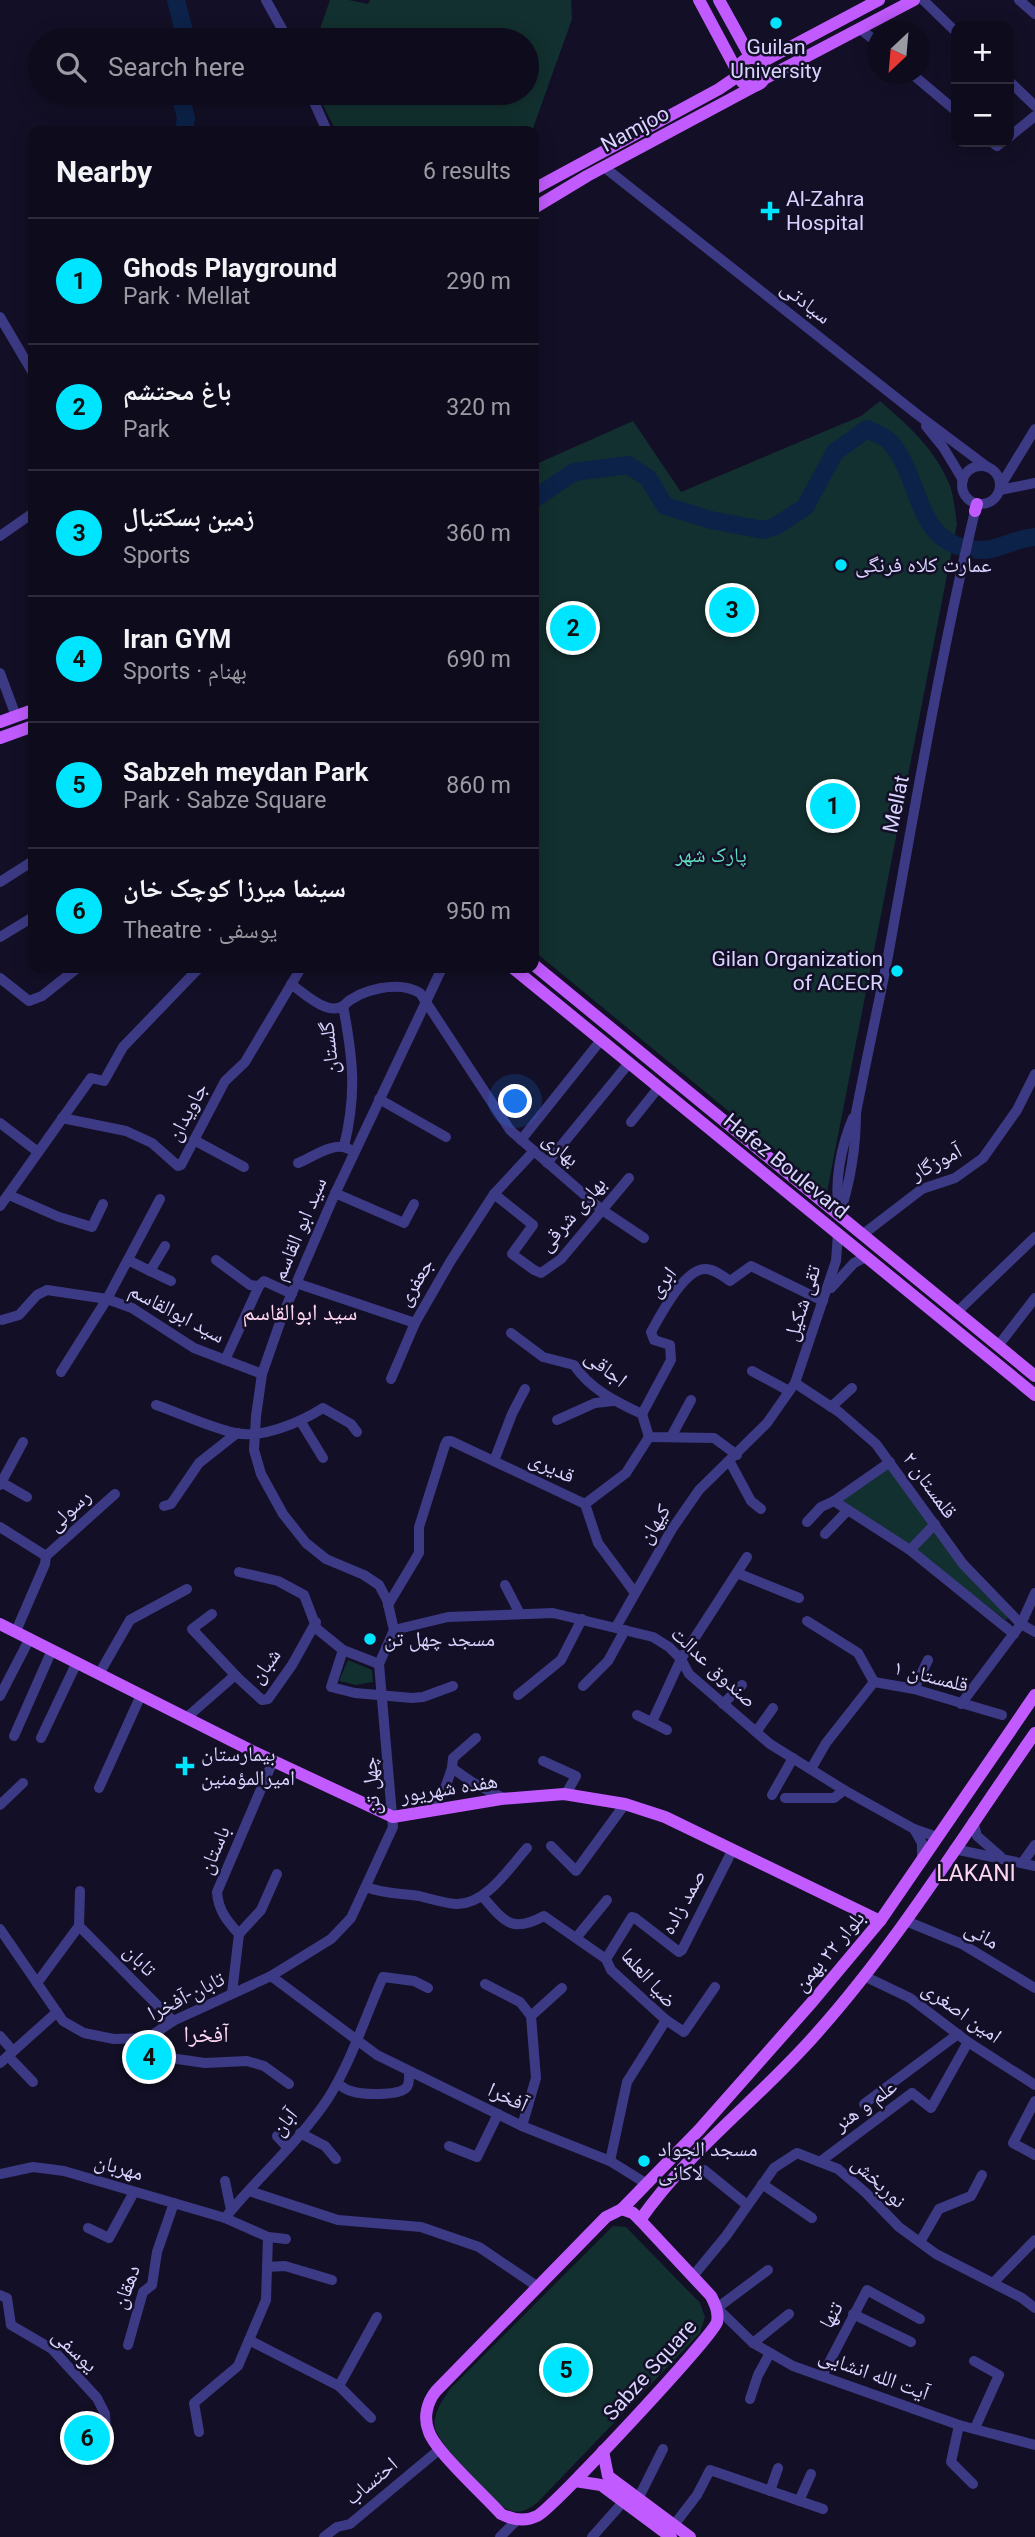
<!DOCTYPE html>
<meta charset="utf-8">
<style>
:root{--surface:#0e0b1c;--page:#1c1929;--text:#f1f3f6;--muted:#9b9ba3;--line:#2e2b3b;--accent:#00e5ff}
body{margin:0;font-family:Roboto,"Noto Naskh Arabic",sans-serif;background:var(--page);color:var(--text)}
.controls{position:absolute;right:21px;top:21px;display:grid;overflow:hidden;border-radius:14px;box-shadow:0 4px 18px #0003}
.controls button{width:63px;height:63px;display:grid;place-items:center;padding:0;border:0;border-bottom:2px solid var(--line);background:var(--surface);color:var(--text);font:35px sans-serif}
.compass{position:absolute;left:867px;top:21px;width:63px;height:63px;border-radius:50%;background:var(--surface);box-shadow:0 4px 18px #0003;rotate:206deg}
.you{position:absolute;left:516px;top:1102px;width:24px;height:24px;margin:-18px;border:5px solid #fff;border-radius:50%;background:#1a73e8;box-shadow:0 0 0 10px #1a73e833}
.badge{display:grid;place-items:center;width:46px;height:46px;border-radius:50%;background:var(--accent);color:#111;font-size:23px;font-weight:700}
.pin{position:absolute;translate:-50% -50%;border:4px solid #fff;box-shadow:0 2px 7px #0006}
.list{margin:0;padding:0;list-style:none}
h2{display:flex;justify-content:space-between;align-items:center;height:91px;margin:0;padding:0 28px;font-size:30px}
h2 small{font-size:23px;font-weight:400;color:var(--muted)}
.list li{display:grid;grid-template-columns:46px 1fr auto;gap:21px;align-items:center;box-sizing:border-box;height:126px;padding:0 28px;border-top:2px solid var(--line)}
.list b{display:block;font-size:26px;white-space:nowrap}
.list p{margin:0;font-size:23px;white-space:nowrap;color:var(--muted)}
.list em{font-size:23px;font-style:normal;color:var(--muted)}
.icon{flex:none;width:38px;height:38px;fill:none;stroke:currentColor;stroke-width:2;stroke-linecap:round;stroke-linejoin:round}
.map{position:relative;flex:none;width:1035px;height:2537px;overflow:hidden}
.search{position:absolute;background:var(--surface);box-shadow:0 4px 18px #0003;left:28px;top:28px;width:511px;height:77px;display:flex;align-items:center;gap:18px;box-sizing:border-box;padding:0 24px;border-radius:38px;color:var(--muted);font-size:26px}
.panel{position:absolute;background:var(--surface);box-shadow:0 4px 18px #0003;left:28px;top:126px;width:511px;height:847px;border-radius:14px}
.map>svg:first-child{display:block}
.green{fill:#12302f}
.lines{fill:none;stroke-linecap:round;stroke-linejoin:round}
.river{stroke:#0c2248;stroke-width:18}
.minor{stroke:#3d3a85;stroke-width:10}
.major{stroke:#c25bff;stroke-width:12}
.poi-dot{fill:#00e5ff;stroke:#130f26;stroke-width:2.5}
.labels{text-anchor:middle;stroke-width:5;stroke-linejoin:round;paint-order:stroke}
.poi-label{font-size:21px;fill:#d9d4ff;stroke:#130f26;text-anchor:start}
.street-label{font-size:21px;fill:#d9d4ff;stroke:#130f26}
.park-label{font-size:21px;fill:#5fe0c0;stroke:#130f26}
.neighbourhood-label{font-size:23px;fill:#ffd6f0;stroke:#130f26}
</style>
<div class="map">
<svg width="1035" height="2537" viewBox="0 0 1035 2537">
<rect width="100%" height="100%" fill="#130f26"/>
<g class="green">
<path d="M330 0H349L368 4 370 0H571L572 19 532 131H336L317 93H527V40H316Z"/>
<path d="M880 401C908 425 936 450 950 486 954 497 955 512 957 524L827 1192 534 951V465L633 421 681 492 861 416Z"/>
<path d="M889 1467 1008 1618 1006 1620 918 1553 838 1500Z"/>
<path d="M348 1660 372 1670 373 1682 356 1685 339 1681Z"/>
<path d="M613 2226 626 2227 700 2303 705 2317 700 2333 537 2503C527 2510 519 2515 507 2509 493 2503 438 2443 435 2428 432 2415 443 2399 450 2389Z"/>
</g>
<g class="lines">
<g class="river">
<path d="M176 0 185 35 184 40"/>
<path d="M180 93 186 118 184 131"/>
<path d="M534 499 574 472 628 465 648 478 665 506 711 520 763 530 776 526 805 507 835 452 867 429C874 433 885 436 890 442 924 480 913 550 983 550 1000 549 1017 538 1035 537"/>
</g>
<g class="minor">
<path d="M266 0 288 40"/>
<path d="M923 0 956 32"/>
<path d="M1019 0 1035 14"/>
<path d="M860 29 878 43"/>
<path d="M912 74 956 111"/>
<path d="M1009 81 1035 106"/>
<path d="M310 93 327 131"/>
<path d="M1009 137 1035 116"/>
<path d="M992 142 997 146 1002 142"/>
<path d="M604 167 918 415 986 466"/>
<path d="M0 317 33 373"/>
<path d="M926 426 943 447 963 480"/>
<circle cx="981" cy="485" r="19"/>
<path d="M1001 485 1035 429"/>
<path d="M1000 490 1035 483"/>
<path d="M0 536 33 513"/>
<path d="M0 673 16 716"/>
<path d="M0 882 33 861"/>
<path d="M0 937 33 917"/>
<path d="M0 978 29 1001 42 996 76 969"/>
<path d="M291 984C304 993 327 1016 343 1006 353 1058 357 1094 344 1146"/>
<path d="M343 1006C360 989 399 980 420 993L510 1130 602 1210 644 1238"/>
<path d="M379 1099 446 1137"/>
<path d="M62 1118 126 1131 152 1143 178 1166 181 1165 225 1081 245 1062 301 968"/>
<path d="M631 1122 659 1087"/>
<path d="M0 1123 38 1152"/>
<path d="M194 1140 244 1167"/>
<path d="M521 1140 601 1040"/>
<path d="M298 1163C313 1157 334 1141 349 1149"/>
<path d="M547 1163 629 1063"/>
<path d="M335 1193 404 1223 414 1204"/>
<path d="M494 1194 534 1151"/>
<path d="M9 1195 59 1217 92 1227 103 1204"/>
<path d="M0 1206 91 1078 104 1081 123 1047 199 968"/>
<path d="M839 1212C834 1182 841 1146 853 1118"/>
<path d="M839 1216C850 1183 856 1147 856 1113 866 1060 878 1008 888 956 915 807 940 658 975 511"/>
<path d="M862 1235 922 1189 955 1178 983 1158 1017 1110 1035 1074"/>
<path d="M128 1260 150 1271 165 1246"/>
<path d="M216 1260 250 1285 259 1286 264 1281 292 1294"/>
<path d="M150 1271 171 1281"/>
<path d="M296 1283 415 1323 450 1262 494 1194 533 1225 512 1254 534 1270 541 1273 561 1259 629 1178"/>
<path d="M831 1288 854 1263 866 1257"/>
<path d="M957 1312 1035 1237"/>
<path d="M2 1320 19 1315 37 1295 47 1290 107 1299 132 1308 194 1348 262 1374"/>
<path d="M511 1333 543 1357 574 1365C590 1389 616 1402 642 1414L649 1437 714 1438 737 1455"/>
<path d="M998 1346 1035 1298"/>
<path d="M225 1360 259 1286"/>
<path d="M752 1371 789 1391"/>
<path d="M61 1372 107 1299 160 1199"/>
<path d="M391 1379 415 1323"/>
<path d="M795 1383 839 1412 876 1444 963 1564 1021 1624 1035 1632"/>
<path d="M156 1405C182 1414 208 1427 235 1433 262 1439 301 1422 323 1408L351 1424 357 1432"/>
<path d="M831 1407 852 1388"/>
<path d="M642 1414 671 1360 670 1345 654 1340 651 1332C660 1316 684 1269 705 1269 714 1269 723 1276 730 1281L751 1266 823 1301"/>
<path d="M557 1420 595 1403 613 1401"/>
<path d="M301 1422 323 1458"/>
<path d="M671 1437 691 1400"/>
<path d="M494 1461 512 1414 525 1389"/>
<path d="M730 1462 751 1501 761 1509"/>
<path d="M1 1482 27 1497"/>
<path d="M0 1485 23 1442"/>
<path d="M834 1501 910 1550 1014 1634"/>
<path d="M585 1504 626 1473 649 1437"/>
<path d="M164 1506 171 1504 199 1463 237 1433"/>
<path d="M807 1522 821 1507 834 1501 890 1462"/>
<path d="M0 1527 46 1556"/>
<path d="M825 1534 848 1510"/>
<path d="M910 1550 935 1524"/>
<path d="M239 1572 278 1581 304 1595 317 1629 343 1650 379 1664"/>
<path d="M737 1573 799 1598"/>
<path d="M505 1585 520 1614"/>
<path d="M388 1605 419 1553V1527L445 1445 447 1441H451L585 1504 598 1543 635 1593"/>
<path d="M212 1614 192 1629 237 1677"/>
<path d="M807 1621 858 1653 874 1682"/>
<path d="M616 1627 672 1529 699 1490 767 1423 795 1383 836 1261 838 1233"/>
<path d="M394 1630 387 1600 379 1585 364 1575 326 1559 306 1543 283 1514 261 1474 254 1450 256 1416 262 1374 283 1314 333 1198 442 968"/>
<path d="M394 1630 448 1617 553 1613 653 1637 669 1647 681 1659 689 1674 770 1744 844 1790 914 1829 937 1837"/>
<path d="M16 1631 45 1564 46 1556 115 1494"/>
<path d="M343 1650 331 1687 355 1693 412 1698 423 1697 453 1686"/>
<path d="M99 1674 130 1620 187 1589"/>
<path d="M874 1682 914 1689 1002 1715"/>
<path d="M583 1686 608 1661 625 1630"/>
<path d="M914 1689 928 1660"/>
<path d="M518 1695 561 1660 582 1619"/>
<path d="M0 1696 30 1638"/>
<path d="M723 1704 742 1685"/>
<path d="M961 1704 1021 1624 1035 1593"/>
<path d="M637 1715 667 1730"/>
<path d="M186 1718 233 1677H237L262 1700 268 1699 292 1665 316 1622"/>
<path d="M652 1722 681 1659 747 1557"/>
<path d="M756 1732 773 1708"/>
<path d="M14 1736 52 1650"/>
<path d="M41 1738 77 1662"/>
<path d="M543 1761 576 1776 566 1794"/>
<path d="M452 1768 453 1758 476 1738"/>
<path d="M811 1769 826 1743 874 1682"/>
<path d="M99 1788 141 1695"/>
<path d="M772 1795 793 1758"/>
<path d="M785 1798H834L844 1790"/>
<path d="M0 1805 23 1783"/>
<path d="M429 1811 443 1794 452 1768 472 1782 505 1799"/>
<path d="M973 1821 977 1836 1000 1856"/>
<path d="M914 1829 922 1843V1858"/>
<path d="M551 1846 576 1871 625 1804"/>
<path d="M954 1849 1035 1866"/>
<path d="M1023 1862 1035 1845"/>
<path d="M366 1887C384 1894 400 1893 419 1896 431 1899 444 1903 456 1904 486 1905 509 1868 527 1848"/>
<path d="M482 1896C504 1921 511 1934 544 1916L606 1959 611 1970 666 2020 627 2082 610 2161"/>
<path d="M906 1921 962 1944 1035 1988"/>
<path d="M79 1926 173 2021"/>
<path d="M79 1926 80 1891"/>
<path d="M0 1929 63 2021 84 2033 114 2039 148 2038 173 2021 271 1976 331 1939 351 1918 393 1827 379 1664 394 1630"/>
<path d="M239 1934 261 1910 277 1874"/>
<path d="M576 1938 607 1900"/>
<path d="M606 1959 632 1917 635 1918 679 1952 682 1950 732 1851"/>
<path d="M271 1976 377 2055 522 2126 610 2161 647 2184"/>
<path d="M864 1976 910 1998 968 2042 1035 2085"/>
<path d="M37 1983 79 1926"/>
<path d="M485 1984 520 2002 531 2016"/>
<path d="M232 1993 239 1934C227 1921 218 1910 217 1892L273 1761"/>
<path d="M666 2020 684 2032 715 1987"/>
<path d="M0 2036 13 2051"/>
<path d="M148 2038 170 2058 205 2063 247 2061 264 2066 289 2084"/>
<path d="M8 2056 33 2082"/>
<path d="M0 2063 57 2012"/>
<path d="M337 2083C341 2086 346 2090 351 2091 362 2095 397 2096 406 2088 410 2084 409 2077 409 2072"/>
<path d="M1035 2101 1013 2143 1035 2155"/>
<path d="M864 2104 958 2034"/>
<path d="M522 2126 536 2078 531 2016 562 1988"/>
<path d="M300 2133 325 2146 336 2159"/>
<path d="M277 2136 288 2148"/>
<path d="M449 2146 477 2157 498 2114"/>
<path d="M821 2161 912 2093 931 2108 968 2042"/>
<path d="M704 2170 747 2205"/>
<path d="M0 2174 33 2167 64 2171 225 2218 268 2237 266 2300 238 2366 194 2403 199 2432"/>
<path d="M225 2181 231 2210"/>
<path d="M762 2184 812 2218"/>
<path d="M249 2191 338 2220 421 2227 479 2247 538 2287"/>
<path d="M225 2218C257 2178 298 2143 327 2100 351 2063 365 2017 383 1977L414 1981 428 1988"/>
<path d="M88 2228 109 2238 134 2192"/>
<path d="M268 2237 286 2239"/>
<path d="M920 2242 939 2209 971 2196 982 2175"/>
<path d="M267 2267 285 2266 332 2280"/>
<path d="M768 2270 717 2308 753 2343 793 2366 959 2425 1035 2445"/>
<path d="M693 2276 726 2236 774 2168 797 2153 838 2169 866 2193 899 2227 936 2254 1022 2298 1035 2308"/>
<path d="M993 2283 1035 2240"/>
<path d="M0 2295 7 2298 11 2325 52 2349 97 2398 105 2414 107 2449"/>
<path d="M853 2314 911 2342"/>
<path d="M249 2340 339 2386 371 2418"/>
<path d="M753 2343 789 2314"/>
<path d="M128 2345 143 2292 152 2285 157 2252 174 2203"/>
<path d="M974 2361 999 2375 975 2428"/>
<path d="M822 2376 867 2290 920 2319"/>
<path d="M339 2386 377 2317"/>
<path d="M750 2399 758 2375 770 2353"/>
<path d="M959 2425 951 2462 973 2484"/>
<path d="M770 2491 778 2468"/>
<path d="M638 2499 663 2449"/>
<path d="M799 2501 811 2474"/>
<path d="M674 2525 697 2495 710 2470 823 2509"/>
<path d="M324 2537 337 2527 350 2524 440 2449"/>
<path d="M500 2537 517 2520"/>
<path d="M592 2537 624 2501"/>
</g>
<g class="major">
<path d="M699 0 737 71"/>
<path d="M719 0 751 58"/>
<circle cx="752" cy="72" r="14"/>
<path d="M762 62 879 0"/>
<path d="M764 79 914 0"/>
<path d="M534 189 719 89 738 76"/>
<path d="M534 208 587 176 755 86"/>
<path d="M975 511 977 504"/>
<path d="M0 722 33 710"/>
<path d="M0 738 33 726"/>
<path d="M534 965 1035 1376"/>
<path d="M513 968 1035 1395"/>
<path d="M0 1624 254 1752 393 1817 501 1799 564 1794 625 1804 665 1817 880 1921"/>
<path d="M622 2209 633 2213 640 2220 711 2296C715 2304 719 2312 717 2322 713 2336 554 2507 537 2516 525 2522 513 2520 501 2514 485 2496 436 2452 429 2432 423 2418 427 2402 436 2391L606 2217Z"/>
<path d="M622 2209 699 2130 813 2001 880 1921 1035 1695"/>
<path d="M640 2220C689 2150 760 2098 816 2034 899 1941 964 1834 1035 1733"/>
<path d="M603 2451 608 2476 690 2537"/>
<path d="M575 2481 601 2485 671 2537"/>
</g>
</g>
<g class="poi-dot">
<circle cx="776" cy="23" r="7"/>
<path d="M766.5 200.5h7v7h7v7h-7v7h-7v-7h-7v-7h7z"/>
<circle cx="841" cy="565" r="7"/>
<circle cx="897" cy="971" r="7"/>
<circle cx="370" cy="1639" r="7"/>
<path d="M181.5 1755.5h7v7h7v7h-7v7h-7v-7h-7v-7h7z"/>
<circle cx="644" cy="2161" r="7"/>
</g>
<g class="labels">
<g class="poi-label">
<text x="776" y="54" text-anchor="middle">Guilan<tspan x="776" dy="24">University</tspan></text>
<text x="786" y="206">Al-Zahra<tspan x="786" dy="24">Hospital</tspan></text>
<text x="855" y="572">عمارت کلاه فرنگی</text>
<text x="883" y="966" text-anchor="end">Gilan Organization<tspan x="883" dy="24">of ACECR</tspan></text>
<text x="384" y="1646">مسجد چهل تن</text>
<text x="201" y="1761">بیمارستان<tspan x="201" dy="24">امیرالمؤمنین</tspan></text>
<text x="658" y="2156">مسجد الجواد<tspan x="658" dy="24">لاکانی</tspan></text>
</g>
<g class="street-label">
<text transform="translate(635 129) rotate(-28)" y="7">Namjoo</text>
<text transform="translate(806 302) rotate(38)" y="7">سیادتی</text>
<text transform="translate(896 804) rotate(-78)" y="7">Mellat</text>
<text transform="translate(329 1048) rotate(-96)" y="7">گلستان</text>
<text transform="translate(187 1112) rotate(-62)" y="7">جاویدان</text>
<text transform="translate(561 1149) rotate(41)" y="7">بهاری</text>
<text transform="translate(936 1162) rotate(-28)" y="7">آموزگار</text>
<text transform="translate(786 1166) rotate(39)" y="7">Hafez Boulevard</text>
<text transform="translate(572 1214) rotate(-49)" y="7">بهاری شرقی</text>
<text transform="translate(299 1229) rotate(-67)" y="7">سید ابو القاسم</text>
<text transform="translate(415 1282) rotate(-59)" y="7">جعفری</text>
<text transform="translate(662 1282) rotate(-52)" y="7">ابری</text>
<text transform="translate(802 1303) rotate(-72)" y="7">تقی شکیل</text>
<text transform="translate(177 1313) rotate(28)" y="7">سید ابوالقاسم</text>
<text transform="translate(606 1368) rotate(38)" y="7">اجاقی</text>
<text transform="translate(552 1467) rotate(25)" y="7">قدیری</text>
<text transform="translate(930 1485) rotate(54)" y="7">قلمستان ۲</text>
<text transform="translate(69 1510) rotate(-43)" y="7">رسولی</text>
<text transform="translate(654 1524) rotate(-58)" y="7">کیهان</text>
<text transform="translate(265 1666) rotate(-54)" y="7">شبان</text>
<text transform="translate(714 1667) rotate(43)" y="7">صندوق عدالت</text>
<text transform="translate(931 1676) rotate(14)" y="7">قلمستان ۱</text>
<text transform="translate(371 1786) rotate(-94)" y="7">چهل تن</text>
<text transform="translate(449 1788) rotate(-9)" y="7">هفده شهریور</text>
<text transform="translate(214 1850) rotate(-67)" y="7">باستان</text>
<text transform="translate(683 1902) rotate(-61)" y="7">صمد زاده</text>
<text transform="translate(982 1935) rotate(30)" y="7">مانی</text>
<text transform="translate(829 1951) rotate(-50)" y="7">بلوار ۲۲ بهمن</text>
<text transform="translate(140 1960) rotate(46)" y="7">تابان</text>
<text transform="translate(649 1978) rotate(48)" y="7">ضیا العلما</text>
<text transform="translate(186 1996) rotate(-27)" y="7">تابان-آفخرا</text>
<text transform="translate(962 2012) rotate(35)" y="7">امین اصغری</text>
<text transform="translate(508 2097) rotate(25)" y="7">آفخرا</text>
<text transform="translate(865 2105) rotate(-36)" y="7">علم و هنر</text>
<text transform="translate(284 2122) rotate(-51)" y="7">آبان</text>
<text transform="translate(119 2167) rotate(16)" y="7">مهربان</text>
<text transform="translate(879 2182) rotate(43)" y="7">نوربخش</text>
<text transform="translate(126 2287) rotate(-70)" y="7">دهقان</text>
<text transform="translate(831 2315) rotate(-61)" y="7">تنها</text>
<text transform="translate(75 2350) rotate(43)" y="7">یوسفی</text>
<text transform="translate(650 2370) rotate(-48)" y="7">Sabze Square</text>
<text transform="translate(874 2374) rotate(20)" y="7">آیت الله انشایی</text>
<text transform="translate(371 2481) rotate(-40)" y="7">احتساب</text>
</g>
<g class="park-label">
<text x="711" y="862">پارک شهر</text>
</g>
<g class="neighbourhood-label">
<text x="300" y="1320">سید ابوالقاسم</text>
<text x="976" y="1881">LAKANI</text>
<text x="206" y="2042">آفخرا</text>
</g>
</g>
</svg>
<div class="controls">
<button>+</button>
<button>−</button>
</div>
<svg class="compass" viewBox="-18 -18 36 36"><path d="M0-13l5 13h-10z" fill="#e53935"/><path d="M0 13l5-13h-10z" fill="#9b9ba3"/></svg>
<div class="you"></div>
<div class="pin badge" style="left:833px;top:806px">1</div>
<div class="pin badge" style="left:573px;top:628px">2</div>
<div class="pin badge" style="left:732px;top:610px">3</div>
<div class="pin badge" style="left:149px;top:2057px">4</div>
<div class="pin badge" style="left:566px;top:2370px">5</div>
<div class="pin badge" style="left:87px;top:2438px">6</div>
<div class="search"><svg class="icon" aria-label="search" viewBox="0 0 24 24"><circle cx="10" cy="10" r="6"/><path d="M15 15l6 6"/></svg>Search here</div>
<section class="panel">
<h2>Nearby<small>6 results</small></h2>
<ul class="list">
<li><span class="badge">1</span><div><b>Ghods Playground</b><p>Park · Mellat</p></div><em>290 m</em></li>
<li><span class="badge">2</span><div><b>باغ محتشم</b><p>Park</p></div><em>320 m</em></li>
<li><span class="badge">3</span><div><b>زمین بسکتبال</b><p>Sports</p></div><em>360 m</em></li>
<li><span class="badge">4</span><div><b>Iran GYM</b><p>Sports · بهنام</p></div><em>690 m</em></li>
<li><span class="badge">5</span><div><b>Sabzeh meydan Park</b><p>Park · Sabze Square</p></div><em>860 m</em></li>
<li><span class="badge">6</span><div><b>سینما میرزا کوچک خان</b><p>Theatre · یوسفی</p></div><em>950 m</em></li>
</ul>
</section>
</div>
